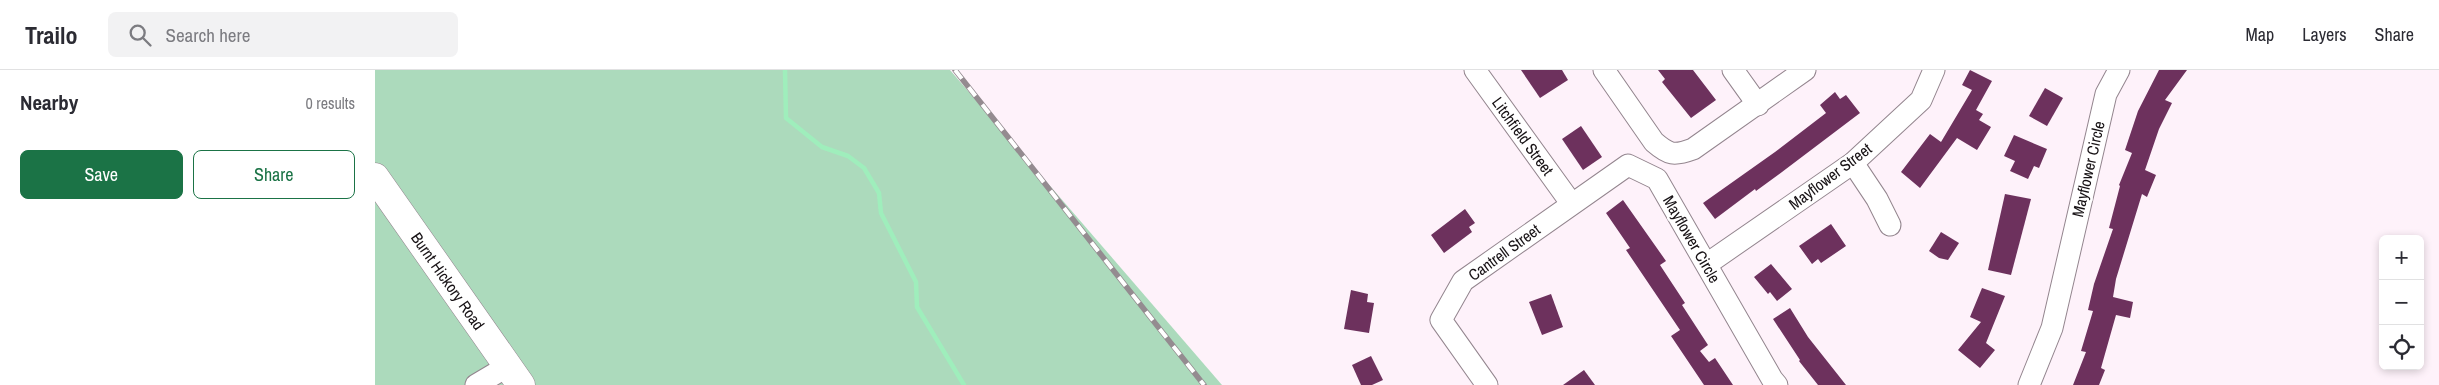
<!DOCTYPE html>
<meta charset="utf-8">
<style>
:root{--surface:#fff;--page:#f2f2f3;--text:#2b2b33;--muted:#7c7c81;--line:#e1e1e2;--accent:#1b7346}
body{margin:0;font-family:"Archivo Narrow",sans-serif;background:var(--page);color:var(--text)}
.controls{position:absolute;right:15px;bottom:15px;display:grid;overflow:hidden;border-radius:8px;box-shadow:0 2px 8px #0003}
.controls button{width:45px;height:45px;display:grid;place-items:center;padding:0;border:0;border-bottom:1px solid var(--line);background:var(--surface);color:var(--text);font:25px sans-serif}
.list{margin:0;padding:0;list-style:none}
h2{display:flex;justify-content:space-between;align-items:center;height:65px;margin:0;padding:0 20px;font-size:21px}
h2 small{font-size:16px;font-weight:400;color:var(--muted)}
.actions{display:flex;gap:10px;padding:15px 20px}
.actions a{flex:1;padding:11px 0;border:1px solid var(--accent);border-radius:8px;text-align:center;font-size:18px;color:var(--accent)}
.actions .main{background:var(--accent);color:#fff}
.icon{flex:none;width:28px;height:28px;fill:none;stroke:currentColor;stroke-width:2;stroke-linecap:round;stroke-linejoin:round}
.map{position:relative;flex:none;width:2064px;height:315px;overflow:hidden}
header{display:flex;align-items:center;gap:30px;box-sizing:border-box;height:70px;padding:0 25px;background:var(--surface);border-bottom:1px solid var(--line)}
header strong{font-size:24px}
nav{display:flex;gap:28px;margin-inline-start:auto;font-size:18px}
.search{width:350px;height:45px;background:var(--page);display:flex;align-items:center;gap:12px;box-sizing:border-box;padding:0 18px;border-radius:8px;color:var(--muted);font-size:19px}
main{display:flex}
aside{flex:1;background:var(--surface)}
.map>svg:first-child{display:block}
.green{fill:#acdabc}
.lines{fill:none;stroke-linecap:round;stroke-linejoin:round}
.stream{stroke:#9feebc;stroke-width:4.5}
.building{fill:#6d315d}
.minor-casing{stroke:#93858e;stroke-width:23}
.major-casing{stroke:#93858e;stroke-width:29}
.minor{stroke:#fff;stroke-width:21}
.major{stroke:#fff;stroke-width:28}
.rail-casing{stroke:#948b90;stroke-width:5.5}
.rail{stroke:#fff;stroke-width:4;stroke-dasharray:11;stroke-linecap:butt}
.labels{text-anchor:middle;stroke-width:5;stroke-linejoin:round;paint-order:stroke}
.street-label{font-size:16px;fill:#171215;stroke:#fff}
</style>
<header>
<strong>Trailo</strong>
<div class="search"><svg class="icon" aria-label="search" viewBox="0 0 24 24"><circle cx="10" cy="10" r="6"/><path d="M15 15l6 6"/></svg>Search here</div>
<nav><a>Map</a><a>Layers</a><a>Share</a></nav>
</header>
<main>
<aside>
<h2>Nearby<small>0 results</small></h2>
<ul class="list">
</ul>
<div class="actions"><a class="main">Save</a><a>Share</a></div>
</aside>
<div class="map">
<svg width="2064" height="315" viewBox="0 0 2064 315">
<rect width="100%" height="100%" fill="#fef2fa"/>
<path class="green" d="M0 0H575L847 315H0Z"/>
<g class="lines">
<path class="stream" d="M410 0 411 48 447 77 473 86 489 98 504 123 506 143 541 212 542 237 589 315"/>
</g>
<g class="building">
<path d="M1146 0H1187L1193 10 1165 28Z"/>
<path d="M1283 0H1318L1341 30 1316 48 1287 12 1290 9Z"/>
<path d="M1595 0 1617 11 1601 40 1608 44 1604 50 1616 57 1602 80 1582 68 1545 118 1526 102 1555 64 1566 72 1597 20 1587 15Z"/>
<path d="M1784 0H1812L1790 30 1797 33 1784 59 1770 100 1781 105 1772 127 1767 124 1741 209 1738 227 1758 232 1755 248 1741 245 1726 298 1730 300 1724 315H1698L1711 282 1706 281 1718 241 1713 240 1719 214 1738 159 1734 158 1745 116 1744 115 1757 83 1750 80 1763 41Z"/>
<path d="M1670 18 1688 28 1672 56 1654 46Z"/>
<path d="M1460 22 1465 29 1471 25 1485 43 1407 102 1381 121 1380 119 1340 149 1328 133 1400 82 1451 43 1445 35Z"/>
<path d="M1206 56 1227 87 1208 100 1187 69Z"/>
<path d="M1639 65 1672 79 1664 98 1659 96 1653 109 1635 101 1640 91 1629 86Z"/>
<path d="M1630 124 1656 129 1636 205 1613 200Z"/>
<path d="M1248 130 1291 191 1285 195 1310 233 1307 235 1333 275 1325 281 1334 292 1340 288 1358 315H1329L1296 266 1305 260 1251 180 1255 178 1231 143Z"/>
<path d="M1090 139 1100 153 1094 157 1097 162 1069 183 1056 165Z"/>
<path d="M1456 154 1471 176 1446 193 1443 189 1437 194 1424 176Z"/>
<path d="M1566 162 1584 173 1573 190 1564 188 1554 181Z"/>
<path d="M1396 194 1417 219 1402 231 1395 222 1393 224 1379 207Z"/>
<path d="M1607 218 1630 226 1611 273 1620 280 1605 298 1583 280 1606 252 1595 247Z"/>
<path d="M976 220 993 224 992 232 999 233 994 263 969 259Z"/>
<path d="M1176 224 1188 257 1167 265 1154 232Z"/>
<path d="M1415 238 1433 267 1471 315H1443L1424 291 1425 290 1398 249Z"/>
<path d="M996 286 1008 310 997 315H986L977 295Z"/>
<path d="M1209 300 1220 315H1188Z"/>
</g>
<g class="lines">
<g class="minor-casing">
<g id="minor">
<path d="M1100 0 1196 133"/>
<path d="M1229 0 1279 72C1294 85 1299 86 1318 79L1430 0"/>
<path d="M1358 0 1383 35"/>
<path d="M1478 93 1502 129 1515 155"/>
<path d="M1332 194 1478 93 1546 30 1559 0"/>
<path d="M101 315 133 296"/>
<path d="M1112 315 1066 250 1088 211 1253 95 1282 109 1397 309 1402 315"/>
<path d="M1654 315 1677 258 1731 24 1744 0"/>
</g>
</g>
<g class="major-casing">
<path id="major" d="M0 107 146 315"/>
</g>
<use href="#minor" class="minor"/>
<use href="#major" class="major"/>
<g class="rail-casing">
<path id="rail" d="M580 0 829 315"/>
</g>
<use href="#rail" class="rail"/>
</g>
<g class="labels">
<g class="street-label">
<text transform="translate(1148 66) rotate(54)" y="6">Litchfield Street</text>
<text transform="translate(1713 99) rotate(-77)" y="6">Mayflower Circle</text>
<text transform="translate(1455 106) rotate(-37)" y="6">Mayflower Street</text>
<text transform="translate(1317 169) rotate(60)" y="6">Mayflower Circle</text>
<text transform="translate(1129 182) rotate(-36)" y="6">Cantrell Street</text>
<text transform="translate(73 211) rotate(55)" y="6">Burnt Hickory Road</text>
</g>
</g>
</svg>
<div class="controls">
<button>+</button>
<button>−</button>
<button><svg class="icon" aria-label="locate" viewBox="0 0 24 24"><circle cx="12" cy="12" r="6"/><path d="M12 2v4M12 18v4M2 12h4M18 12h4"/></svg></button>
</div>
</div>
</main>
